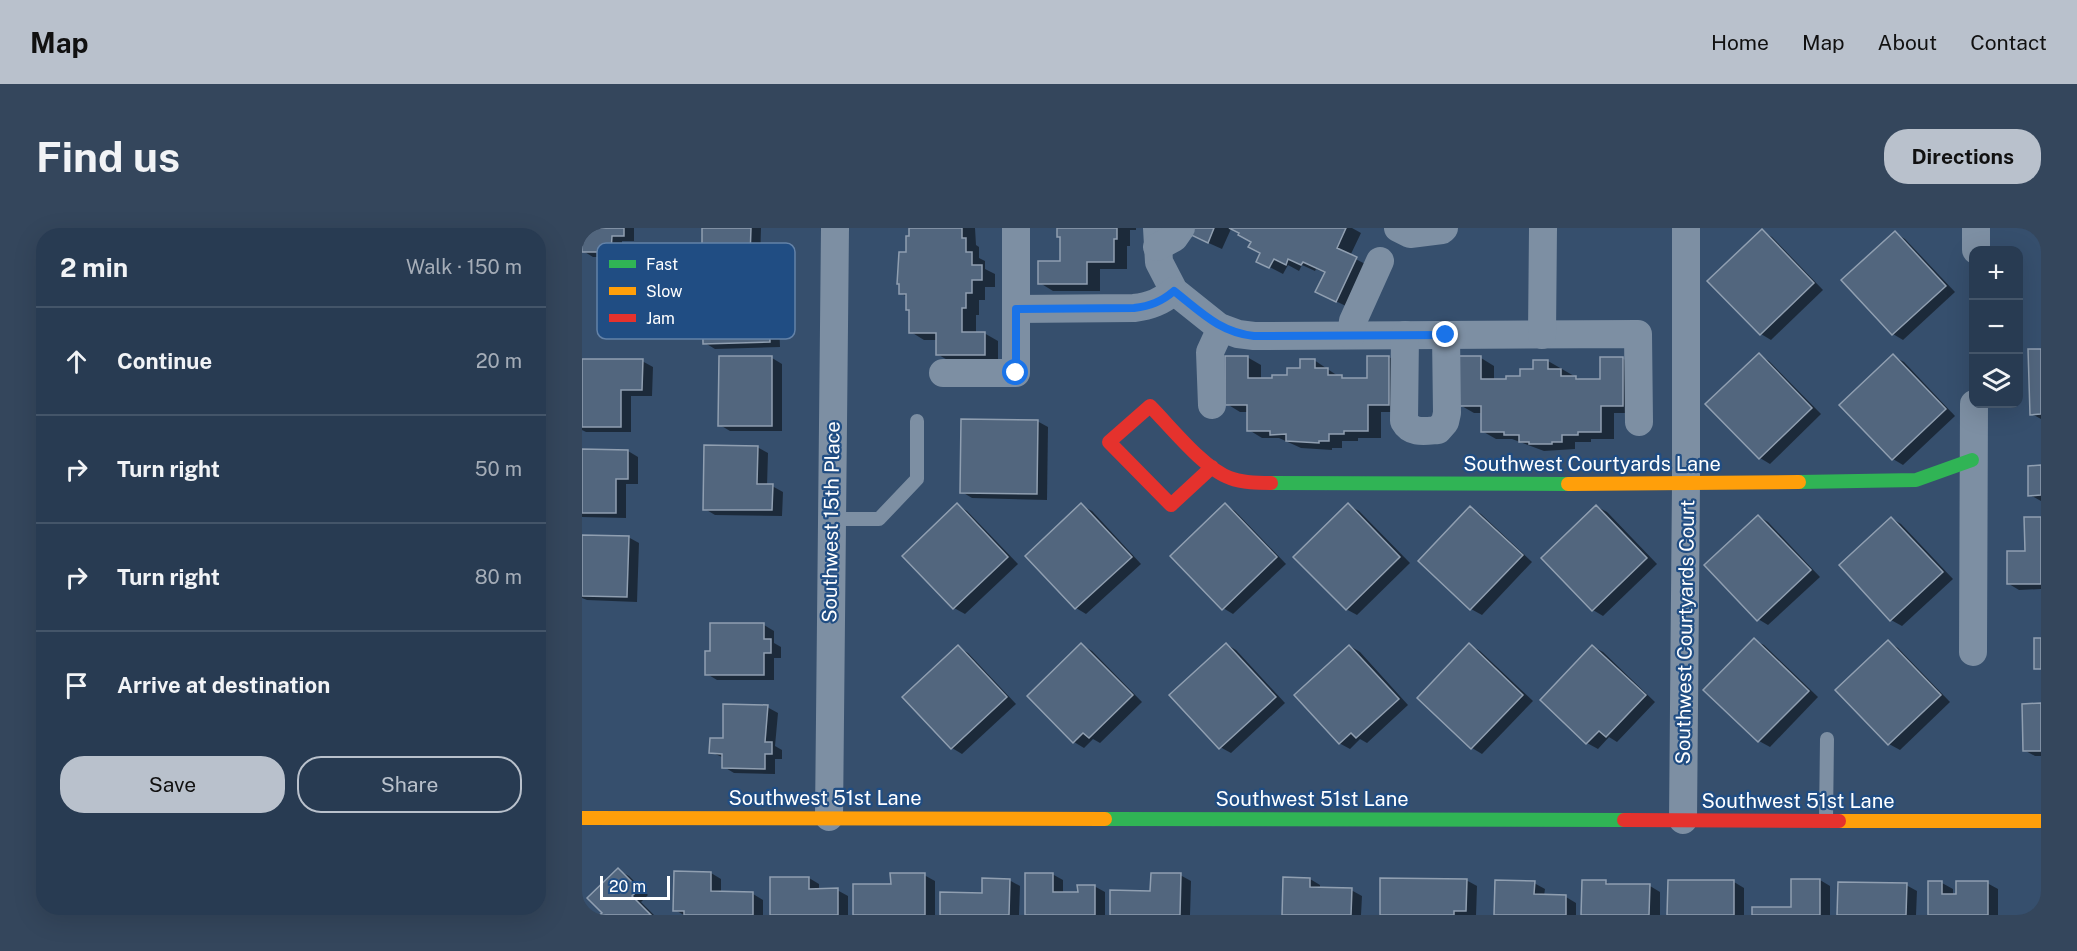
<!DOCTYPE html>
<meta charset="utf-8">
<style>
:root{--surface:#283b52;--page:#34465c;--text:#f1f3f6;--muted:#a5adb8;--line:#445569;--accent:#b9c1cc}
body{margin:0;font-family:"Public Sans",sans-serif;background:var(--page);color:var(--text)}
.controls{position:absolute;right:18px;top:18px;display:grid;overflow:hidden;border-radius:12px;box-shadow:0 6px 24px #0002}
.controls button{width:54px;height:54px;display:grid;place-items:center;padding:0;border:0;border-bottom:2px solid var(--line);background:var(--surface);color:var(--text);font:30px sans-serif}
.scale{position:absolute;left:18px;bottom:15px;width:70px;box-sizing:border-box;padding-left:6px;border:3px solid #fff;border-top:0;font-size:16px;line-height:21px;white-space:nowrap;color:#fff;-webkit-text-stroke:4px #204d83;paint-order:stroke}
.stop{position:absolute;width:18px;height:18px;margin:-14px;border:4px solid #1a73e8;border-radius:50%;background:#fff}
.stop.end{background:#1a73e8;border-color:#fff;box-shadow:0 2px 6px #0008}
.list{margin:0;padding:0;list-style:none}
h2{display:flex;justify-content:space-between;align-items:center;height:78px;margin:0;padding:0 24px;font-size:26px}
h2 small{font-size:20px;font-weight:400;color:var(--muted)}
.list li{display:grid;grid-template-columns:39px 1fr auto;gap:18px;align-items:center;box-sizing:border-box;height:108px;padding:0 24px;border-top:2px solid var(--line)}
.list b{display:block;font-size:22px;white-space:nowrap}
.list em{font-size:20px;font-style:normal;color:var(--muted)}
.actions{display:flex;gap:12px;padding:18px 24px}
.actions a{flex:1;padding:14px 0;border:2px solid var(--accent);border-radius:24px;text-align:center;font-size:21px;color:var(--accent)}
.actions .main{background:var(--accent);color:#111}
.icon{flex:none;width:33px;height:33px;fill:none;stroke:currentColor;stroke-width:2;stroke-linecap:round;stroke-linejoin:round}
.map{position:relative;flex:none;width:1459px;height:687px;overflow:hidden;border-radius:24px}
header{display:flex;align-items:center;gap:36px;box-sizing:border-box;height:84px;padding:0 30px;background:var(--accent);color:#111}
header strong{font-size:28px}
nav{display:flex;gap:33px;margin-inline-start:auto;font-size:21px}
.intro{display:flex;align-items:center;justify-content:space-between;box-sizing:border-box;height:144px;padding:0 36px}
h1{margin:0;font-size:42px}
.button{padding:15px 27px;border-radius:24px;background:var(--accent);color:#111;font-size:21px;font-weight:700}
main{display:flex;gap:36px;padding:0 36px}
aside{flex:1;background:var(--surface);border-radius:24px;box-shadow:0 6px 24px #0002}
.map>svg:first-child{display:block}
.shadow{fill:#0007}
.building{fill:#52667e;stroke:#909fb1;stroke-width:1.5}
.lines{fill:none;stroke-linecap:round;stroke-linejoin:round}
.lane{stroke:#7d8fa3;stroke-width:14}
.street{stroke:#7d8fa3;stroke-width:28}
.fast{stroke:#30b455;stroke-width:14}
.slow{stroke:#ff9f0a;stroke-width:14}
.jam{stroke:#e5322d;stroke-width:14}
.route{stroke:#1a73e8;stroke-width:8}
.labels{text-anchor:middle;stroke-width:4.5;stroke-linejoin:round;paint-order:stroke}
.street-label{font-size:20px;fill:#fff;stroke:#204d83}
.key{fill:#204d83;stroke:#6382a8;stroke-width:1.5}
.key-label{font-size:16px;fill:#fff}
</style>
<header>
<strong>Map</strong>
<nav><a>Home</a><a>Map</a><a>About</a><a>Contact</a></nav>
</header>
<div class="intro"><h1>Find us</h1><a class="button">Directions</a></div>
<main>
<aside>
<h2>2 min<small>Walk · 150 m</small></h2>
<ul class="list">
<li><svg class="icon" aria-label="ahead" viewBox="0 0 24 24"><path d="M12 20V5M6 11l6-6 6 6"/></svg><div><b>Continue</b></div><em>20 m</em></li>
<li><svg class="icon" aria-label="right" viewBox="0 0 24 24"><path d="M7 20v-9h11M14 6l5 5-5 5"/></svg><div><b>Turn right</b></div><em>50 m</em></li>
<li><svg class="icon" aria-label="right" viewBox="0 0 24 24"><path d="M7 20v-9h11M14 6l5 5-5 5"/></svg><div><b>Turn right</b></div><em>80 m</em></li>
<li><svg class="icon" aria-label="arrive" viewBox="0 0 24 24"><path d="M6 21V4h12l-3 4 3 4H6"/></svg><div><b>Arrive at destination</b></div></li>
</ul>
<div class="actions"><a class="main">Save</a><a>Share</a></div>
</aside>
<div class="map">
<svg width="1459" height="687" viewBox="0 0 1459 687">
<rect width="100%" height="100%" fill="#364f6d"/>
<g class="shadow">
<path d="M1 0H52V13H40V29H11L1 23Z"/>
<path d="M121 0H179L178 35H132L121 29Z"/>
<path d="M329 0H393L394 17 397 19V30L403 33V41L413 46V59H403V72H397V87H394V105H402L416 113V134H369L355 126V112H342L329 104V83L325 69 319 65Z"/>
<path d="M476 0H554V2H548V18H545V41H518V63H471L458 55 480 35V10Z"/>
<path d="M609 0H770L779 5 768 28 787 38 768 80 735 64 744 45 734 41 733 43 720 37 717 43 706 37 701 46 676 33 679 25 670 14 658 5 649 1 640 21 620 12Z"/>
<path d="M1180 3 1190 9 1241 62 1189 112 1179 106Z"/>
<path d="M1313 5 1323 11 1373 64 1321 112 1311 106Z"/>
<path d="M165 50 176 56V89H187L197 95 198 119 133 121 123 115Z"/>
<path d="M1448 122H1459V191L1450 186Z"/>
<path d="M1177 127 1187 133 1239 186 1188 236 1178 230Z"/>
<path d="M1311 128 1322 134 1373 188 1321 237 1311 231Z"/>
<path d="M665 129 679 137V152L706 148 719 142 732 132 756 148 765 151H786V129H807L821 137V184H799V210H776V213H760V220H750V222L719 220 697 210H680L667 202V184H658L645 176Z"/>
<path d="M190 130 200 136V203H148L138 197Z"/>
<path d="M899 130 912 138V152L939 149 966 133 999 152H1020L1040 130 1054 138V185H1032V211H1009V214H993V221L962 223 930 211H914L900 203V185H892L878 177Z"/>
<path d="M0 132 60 133 71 139 70 168H49V204H4L0 202Z"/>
<path d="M455 193 466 199 465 272 390 270 380 264Z"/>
<path d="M175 219 186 225 185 258H190L201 264 200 288 133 287 123 281Z"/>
<path d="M0 223H46L56 229V256H44V290L0 289Z"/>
<path d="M1447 239H1459V273L1448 267Z"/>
<path d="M375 277 385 283 436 336 383 386 372 380 322 328Z"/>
<path d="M499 277 510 283 559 336 504 386 494 380 445 328Z"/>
<path d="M643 277 653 283 704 336 651 386 641 380Z"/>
<path d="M766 277 777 283 828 335 775 387 764 381Z"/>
<path d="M1014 278 1025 284 1075 336 1021 388 1011 382Z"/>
<path d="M889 280 899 286 950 334 900 387 889 381 838 333Z"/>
<path d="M1176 288 1186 294 1238 349 1186 397 1176 391Z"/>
<path d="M1309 290 1319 296 1371 351 1320 398 1309 392 1259 338Z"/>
<path d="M1444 290H1459V361L1437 362 1427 356 1444 325Z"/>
<path d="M0 308 46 309 57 315 55 374 5 372 0 370Z"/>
<path d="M182 397 192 403V415L199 419V430H192V452H135L125 446 129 424Z"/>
<path d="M1172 412 1182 417 1236 469 1188 519 1177 513 1123 462Z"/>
<path d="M1306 414 1316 420 1368 474 1318 522 1307 516 1256 462Z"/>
<path d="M644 416 654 422 703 475 649 525 638 519Z"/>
<path d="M500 417 510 423 560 474 518 515 511 511 502 520 492 514Z"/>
<path d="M888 417 898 423 951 473 900 526 890 520Z"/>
<path d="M768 418 778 424 826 477 785 515 778 511 768 521 757 515Z"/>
<path d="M1010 418 1021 424 1073 474 1035 514 1027 509 1016 521 1005 515Z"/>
<path d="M376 419 386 425 434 476 380 526 370 520Z"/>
<path d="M1442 477H1459V528H1453L1442 522Z"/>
<path d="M185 479 196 485 193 518 200 522V531H193V546L152 545 142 539V530L129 524Z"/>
<path d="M36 642 47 648 66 667 59 674 72 687H19Z"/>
<path d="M129 645 139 651V665L171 666 181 672V687H102L93 682Z"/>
<path d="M470 646 481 652V666H497L512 658 523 664V687H445Z"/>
<path d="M342 647 353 653V687H272L310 657Z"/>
<path d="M598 647 609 653 608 687H529Z"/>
<path d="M227 650 237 656V662H255L266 668V687H190Z"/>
<path d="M728 651 738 657V661L769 662 780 668 779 687H701Z"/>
<path d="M427 652 438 658 437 687H359Z"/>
<path d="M884 652 895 658 894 687H800Z"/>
<path d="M1238 652 1248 658V687H1172L1211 681Z"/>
<path d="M1024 654 1030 657 1068 658 1078 664V687H1001Z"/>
<path d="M1152 654 1162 660V687H1087Z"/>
<path d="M952 655 963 661 962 668 984 669 994 675V687H914Z"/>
<path d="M1347 655H1360L1371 661V668L1405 655 1416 661V687H1347Z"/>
<path d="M1324 657 1335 663 1334 687H1257Z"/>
</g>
<g class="building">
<path d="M0 0H42V8H30L29 24H0Z"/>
<path d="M120 0H169L168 30H120Z"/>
<path d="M327 0H380V10H384V24H390V37H400V52H390V65H384V80H380V104H403V127H354V105H327V82H324V66H317V56H315L317 24H324V8H327Z"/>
<path d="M475 0H535V11H532V34H505V56H456V33H478V9H475Z"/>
<path d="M607 0H632L626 15 605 5Z"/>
<path d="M647 0H764L755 20 775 29 754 74 733 64 743 44 721 34 719 37 706 31 704 37 692 31 687 40 674 34 678 25 666 19 669 14 656 7 657 5Z"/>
<path d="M1180 1 1232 55 1178 107 1125 53Z"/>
<path d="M1313 3 1364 58 1310 107 1259 52Z"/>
<path d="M166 48V88L187 87 188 114 121 116 120 50Z"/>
<path d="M1446 121H1459V186L1448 187Z"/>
<path d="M1177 125 1230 180 1177 231 1123 176Z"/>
<path d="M1311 126 1364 181 1310 232 1257 177Z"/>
<path d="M137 128H190V198H136Z"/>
<path d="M643 128H666V150H690V147H705V140H718V131H733V140H746V147H760V150H785V128H807V177H786V203H762V206H747V213H737V215L704 213V206L688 207V203H665V177H643Z"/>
<path d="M877 128H899V151H924V148H938V141H951V132H966V141H979V148H994V151H1018V129H1041V178H1019V204H996V207H980V214H970V216H947V214H937V207H922V204H899V178H877Z"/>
<path d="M0 131H61L60 162H39V199H0Z"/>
<path d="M379 191 456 192 455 266 378 265Z"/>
<path d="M122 217 176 218 175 256H191L190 282H121Z"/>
<path d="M0 221 46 222V251H34V285H0Z"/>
<path d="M1459 237V267L1446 268V238Z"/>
<path d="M375 275 426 329 371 381 320 328Z"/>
<path d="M499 275 550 329 493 381 443 328Z"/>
<path d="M643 275 695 329 640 382 588 328Z"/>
<path d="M766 275 818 329 764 382 711 329Z"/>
<path d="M1014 277 1065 330 1010 383 959 330Z"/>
<path d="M888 278 941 327 888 382 836 333Z"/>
<path d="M1176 287 1229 342 1175 393 1122 337Z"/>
<path d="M1309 289 1361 344 1308 393 1257 337Z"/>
<path d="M1442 289H1459V356H1425V323H1443Z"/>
<path d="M0 307 47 308 45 369 0 368Z"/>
<path d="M128 395H182V411H189V425H182V447H123V423H128Z"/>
<path d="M1172 410 1227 463 1176 514 1121 462Z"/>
<rect x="1452" y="410" width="7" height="31"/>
<path d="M1306 412 1359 467 1306 517 1253 462Z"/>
<path d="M499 415 551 467 507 510 501 505 491 515 445 468Z"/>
<path d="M644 415 694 469 637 521 587 467Z"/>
<path d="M887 415 941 467 889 521 835 470Z"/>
<path d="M376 417 425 469 369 521 320 469Z"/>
<path d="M767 417 817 471 774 510 769 505 757 516 712 467Z"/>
<path d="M1010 417 1064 467 1024 509 1017 503 1004 516 958 472Z"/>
<path d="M1459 475V523H1441L1440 476Z"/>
<path d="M141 476 186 477 183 514H190V526H183V541L140 540V526L127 525 128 510H141Z"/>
<path d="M36 640 57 661 50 668 69 687H17L20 685 5 670Z"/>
<path d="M92 643 129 644V663L171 664V687H102V683H91Z"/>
<path d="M308 645H343V687H271V656H309Z"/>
<path d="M443 645H471V664H496L495 657H513V687H443Z"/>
<path d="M569 645H599L598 687H528V662L568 663Z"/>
<path d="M188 649H227V661L256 660V687H188Z"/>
<path d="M701 649 728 650V659L770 660 769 687H700Z"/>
<path d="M400 650 428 651 427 687H358V664L400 665Z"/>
<path d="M798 650 885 651 884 683H872V687H798Z"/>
<path d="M1209 651H1238V687H1170V679H1209Z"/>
<path d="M913 652 953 653 952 666 984 667V687H912Z"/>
<path d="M1000 652H1024V656H1068L1067 687H999Z"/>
<path d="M1086 652H1152V687H1085Z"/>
<path d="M1346 653H1360V666H1374V653H1406V687H1346Z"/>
<path d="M1256 654 1325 655 1324 687H1255Z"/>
</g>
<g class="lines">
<g class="lane">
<path d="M249 291H297L335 251V193"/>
<path d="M1244 592 1245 511"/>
</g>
<g class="street">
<path d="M575 0 577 34 592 63 637 99 656 106 672 108 1056 106 1057 194"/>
<path d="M816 0 828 6 860 2 862 0"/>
<path d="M575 19 592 10 599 0"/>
<path d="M1394 22V0"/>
<path d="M434 81 552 80C568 78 579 74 592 63"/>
<path d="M769 107 771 93 798 33"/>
<path d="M823 107 822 193C829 206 843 203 856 202L863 194 865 185 864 107"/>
<path d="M960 107 961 0"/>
<path d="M361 145H434V0"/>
<path d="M630 177 628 124 639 100"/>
<path d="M1391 424 1392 176"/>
<path d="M247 589 253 0"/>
<path d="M1101 592 1104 256V0"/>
</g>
<g class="fast">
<path d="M1217 254 1334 252 1390 232"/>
<path d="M689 255 986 256"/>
<path d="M523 591 1042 592"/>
</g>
<g class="slow">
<path d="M986 256 1217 254"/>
<path d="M0 590 523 591"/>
<path d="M1257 593H1459"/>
</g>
<g class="jam">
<path d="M630 239 589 277 527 214 568 178C588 198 622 241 648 250 661 255 676 255 689 255"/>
<path d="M1042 592 1257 593"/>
</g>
</g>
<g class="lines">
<path class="route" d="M434 145V81L552 80C568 78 579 74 592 63 619 84 637 104 672 108L864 107"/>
</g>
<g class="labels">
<g class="street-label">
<text x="1010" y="243">Southwest Courtyards Lane</text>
<text transform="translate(249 294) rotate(-89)" y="7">Southwest 15th Place</text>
<text transform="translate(1103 404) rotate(-89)" y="7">Southwest Courtyards Court</text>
<text x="243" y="577">Southwest 51st Lane</text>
<text x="730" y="578">Southwest 51st Lane</text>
<text x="1216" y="580">Southwest 51st Lane</text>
</g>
</g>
<rect x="15" y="15" width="198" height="96" rx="9" class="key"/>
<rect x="27" y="32" width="27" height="8" fill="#30b455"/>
<rect x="27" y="59" width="27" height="8" fill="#ff9f0a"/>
<rect x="27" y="86" width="27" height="8" fill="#e5322d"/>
<g class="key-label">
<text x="64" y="42">Fast</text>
<text x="64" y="69">Slow</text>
<text x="64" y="96">Jam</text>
</g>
</svg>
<div class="controls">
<button>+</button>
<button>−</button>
<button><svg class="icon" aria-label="layers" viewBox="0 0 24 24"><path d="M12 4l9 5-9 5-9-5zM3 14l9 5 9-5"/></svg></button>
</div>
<div class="scale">20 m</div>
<div class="stop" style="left:434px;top:145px"></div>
<div class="stop end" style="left:864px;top:107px"></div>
</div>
</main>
